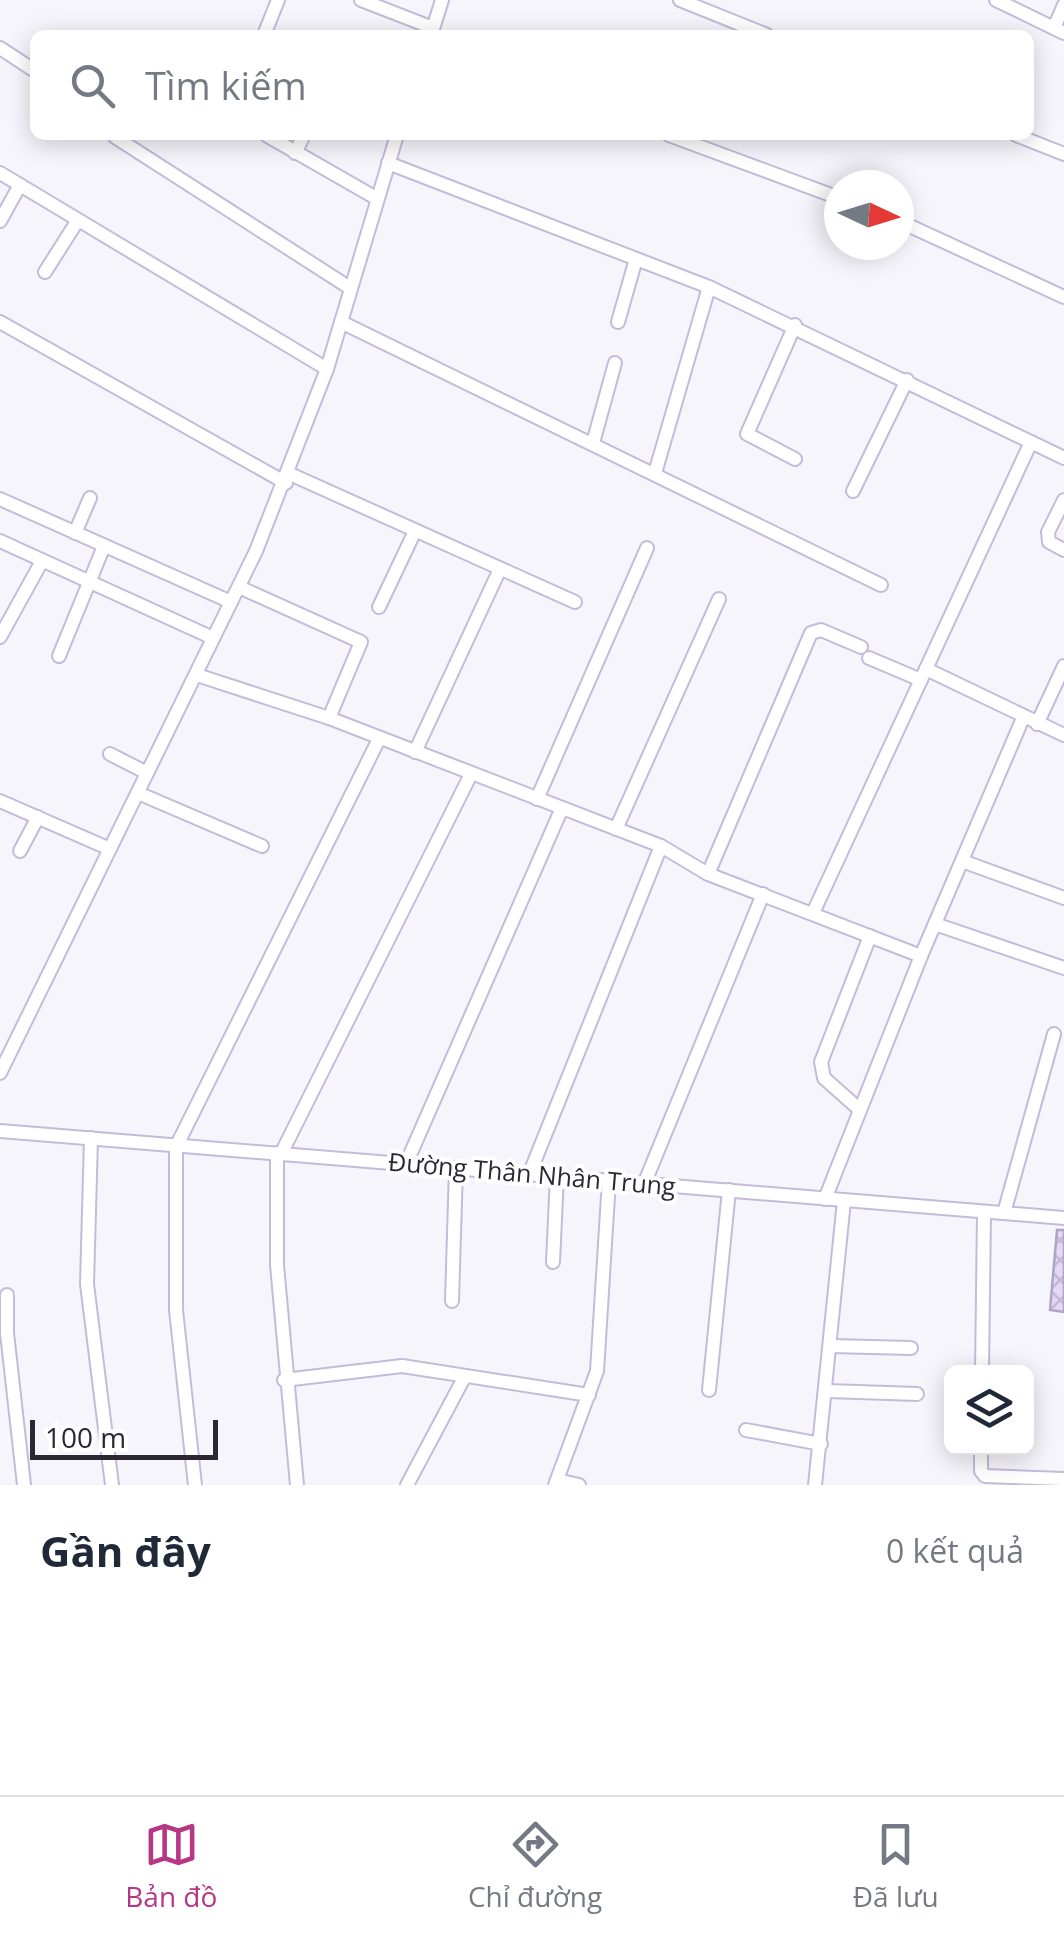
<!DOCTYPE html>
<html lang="vi">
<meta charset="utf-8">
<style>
:root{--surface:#fff;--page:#f6f6f7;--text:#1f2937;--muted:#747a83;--line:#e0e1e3;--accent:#b63783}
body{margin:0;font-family:"Open Sans",sans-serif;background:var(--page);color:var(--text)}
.controls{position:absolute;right:30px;bottom:30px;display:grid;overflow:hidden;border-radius:15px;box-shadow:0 5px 25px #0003}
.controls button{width:90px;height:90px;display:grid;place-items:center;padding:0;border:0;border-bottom:2px solid var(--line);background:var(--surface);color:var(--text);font:50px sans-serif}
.compass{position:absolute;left:824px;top:170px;width:90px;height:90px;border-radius:50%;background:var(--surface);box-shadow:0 5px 25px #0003;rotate:94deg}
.scale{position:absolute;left:30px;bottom:25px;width:188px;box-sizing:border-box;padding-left:10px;border:5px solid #2b2834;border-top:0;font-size:28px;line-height:35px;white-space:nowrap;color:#2b2834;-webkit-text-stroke:8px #fff;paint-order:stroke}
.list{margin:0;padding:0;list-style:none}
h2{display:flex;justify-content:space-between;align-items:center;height:130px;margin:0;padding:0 40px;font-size:42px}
h2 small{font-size:32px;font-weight:400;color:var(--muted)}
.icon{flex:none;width:55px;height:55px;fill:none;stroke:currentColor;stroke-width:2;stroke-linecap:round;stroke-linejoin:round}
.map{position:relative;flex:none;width:1064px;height:1485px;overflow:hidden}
.search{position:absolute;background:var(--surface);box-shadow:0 5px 25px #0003;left:30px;right:30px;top:30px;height:110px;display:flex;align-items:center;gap:25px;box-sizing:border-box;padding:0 35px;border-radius:15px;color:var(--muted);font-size:38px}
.sheet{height:310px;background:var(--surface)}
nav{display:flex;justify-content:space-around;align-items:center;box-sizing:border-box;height:140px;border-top:2px solid var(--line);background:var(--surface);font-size:28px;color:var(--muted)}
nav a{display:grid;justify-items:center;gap:5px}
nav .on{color:var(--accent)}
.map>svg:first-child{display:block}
.building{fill:url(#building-cross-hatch);stroke:#afa4c3;stroke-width:2.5}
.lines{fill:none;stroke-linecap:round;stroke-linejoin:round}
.minor-casing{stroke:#c4bbdb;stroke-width:16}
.minor{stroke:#fff;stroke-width:12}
.labels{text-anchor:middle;stroke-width:8;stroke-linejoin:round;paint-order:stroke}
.street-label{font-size:25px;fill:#2b2834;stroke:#fff}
</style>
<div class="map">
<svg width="1064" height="1485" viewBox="0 0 1064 1485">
<defs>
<pattern id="building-cross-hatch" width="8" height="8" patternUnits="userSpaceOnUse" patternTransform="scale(2.5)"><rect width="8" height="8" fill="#e3d7f8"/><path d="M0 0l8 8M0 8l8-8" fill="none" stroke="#c3b9d5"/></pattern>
</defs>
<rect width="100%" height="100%" fill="#f7f5fc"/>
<path class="building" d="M1057 1230H1064V1312L1050 1310Z"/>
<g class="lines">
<g class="minor-casing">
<g id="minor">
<path d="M361 0 433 28"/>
<path d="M680 0 767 35"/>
<path d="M996 0 1064 33"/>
<path d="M1054 28 1064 5"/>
<path d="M264 35 278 0"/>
<path d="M431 35 442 0"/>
<path d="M0 48 35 71"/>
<path d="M266 135 376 198"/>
<path d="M669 135 839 198"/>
<path d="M1016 135 1064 154"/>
<path d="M115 137 350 288"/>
<path d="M295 153 304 135"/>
<path d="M388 163 709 287 1064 458"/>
<path d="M0 173 327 369"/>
<path d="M0 221 20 185"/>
<path d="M899 221 1064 297"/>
<path d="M45 272 78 220"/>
<path d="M0 322 286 483"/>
<path d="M341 322 881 585"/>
<path d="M618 322 636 259"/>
<path d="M593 443 615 363"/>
<path d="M795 459 747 434 795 325"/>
<path d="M655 473 709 287"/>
<path d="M290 474 575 602"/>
<path d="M853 491 907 380"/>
<path d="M0 499 231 602"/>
<path d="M1064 500 1048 532 1049 542 1064 550"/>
<path d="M75 533 90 498"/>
<path d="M0 541 213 638"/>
<path d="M239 587 361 642 329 718"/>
<path d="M379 607 415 531"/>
<path d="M0 637 42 561"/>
<path d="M59 656 104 546"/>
<path d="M869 658 921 680"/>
<path d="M926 669 1064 735"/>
<path d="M197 675 329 718 661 846 708 874 921 956"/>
<path d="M1037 724 1064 666"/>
<path d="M415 752 500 569"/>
<path d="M110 754 147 773"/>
<path d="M138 793 262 846"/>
<path d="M537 799 647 548"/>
<path d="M0 801 110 849"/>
<path d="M616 829 719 599"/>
<path d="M20 851 38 817"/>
<path d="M962 861 1064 898"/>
<path d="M708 874 811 633 821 630 861 647"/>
<path d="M813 913 1031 442"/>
<path d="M935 924 1064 968"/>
<path d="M0 1073 256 551 327 369 397 135"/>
<path d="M860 1110 824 1078 821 1062 870 936"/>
<path d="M0 1131 1064 1218"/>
<path d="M91 1138 87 1284 112 1485"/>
<path d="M277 1153V1265L297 1485"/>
<path d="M281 1154 471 774"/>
<path d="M406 1164 562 808"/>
<path d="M529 1175 661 846"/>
<path d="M645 1182 763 894"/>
<path d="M825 1199 921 956 1023 718"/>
<path d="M1004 1213 1054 1034"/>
<path d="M553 1262 557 1176"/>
<path d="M7 1295V1333L24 1485"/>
<path d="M452 1301 456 1168"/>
<path d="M831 1346 911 1348"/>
<path d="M982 1372 984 1212"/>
<path d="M284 1380 402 1366 589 1395"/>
<path d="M709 1390 729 1190"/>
<path d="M828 1391 917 1394"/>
<path d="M746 1430 821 1444"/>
<path d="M981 1448V1471L985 1476 1064 1479"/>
<path d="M557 1480 579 1485"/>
<path d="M195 1485 176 1310V1147L379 739"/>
<path d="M407 1485 465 1376"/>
<path d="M555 1485 597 1371 609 1180"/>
<path d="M815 1485 844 1201"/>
</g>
</g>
<use href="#minor" class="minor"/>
</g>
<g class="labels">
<g class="street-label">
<text transform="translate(532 1174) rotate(5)" y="9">Đường Thân Nhân Trung</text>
</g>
</g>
</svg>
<div class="controls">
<button><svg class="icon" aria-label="layers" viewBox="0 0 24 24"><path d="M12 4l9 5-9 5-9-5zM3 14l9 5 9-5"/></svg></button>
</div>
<svg class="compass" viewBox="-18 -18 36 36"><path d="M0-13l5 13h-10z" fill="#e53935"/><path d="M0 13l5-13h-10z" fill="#747a83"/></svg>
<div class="scale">100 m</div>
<div class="search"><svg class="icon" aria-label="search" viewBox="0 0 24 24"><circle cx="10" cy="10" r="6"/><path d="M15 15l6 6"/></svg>Tìm kiếm</div>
</div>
<section class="sheet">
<h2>Gần đây<small>0 kết quả</small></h2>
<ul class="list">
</ul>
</section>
<nav>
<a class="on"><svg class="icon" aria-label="map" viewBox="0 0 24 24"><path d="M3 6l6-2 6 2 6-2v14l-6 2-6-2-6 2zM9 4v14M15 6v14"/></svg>Bản đồ</a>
<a><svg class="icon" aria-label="directions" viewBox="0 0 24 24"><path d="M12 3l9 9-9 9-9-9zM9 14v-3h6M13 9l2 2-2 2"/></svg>Chỉ đường</a>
<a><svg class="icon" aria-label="saved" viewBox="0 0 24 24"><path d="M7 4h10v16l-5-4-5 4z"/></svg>Đã lưu</a>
</nav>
